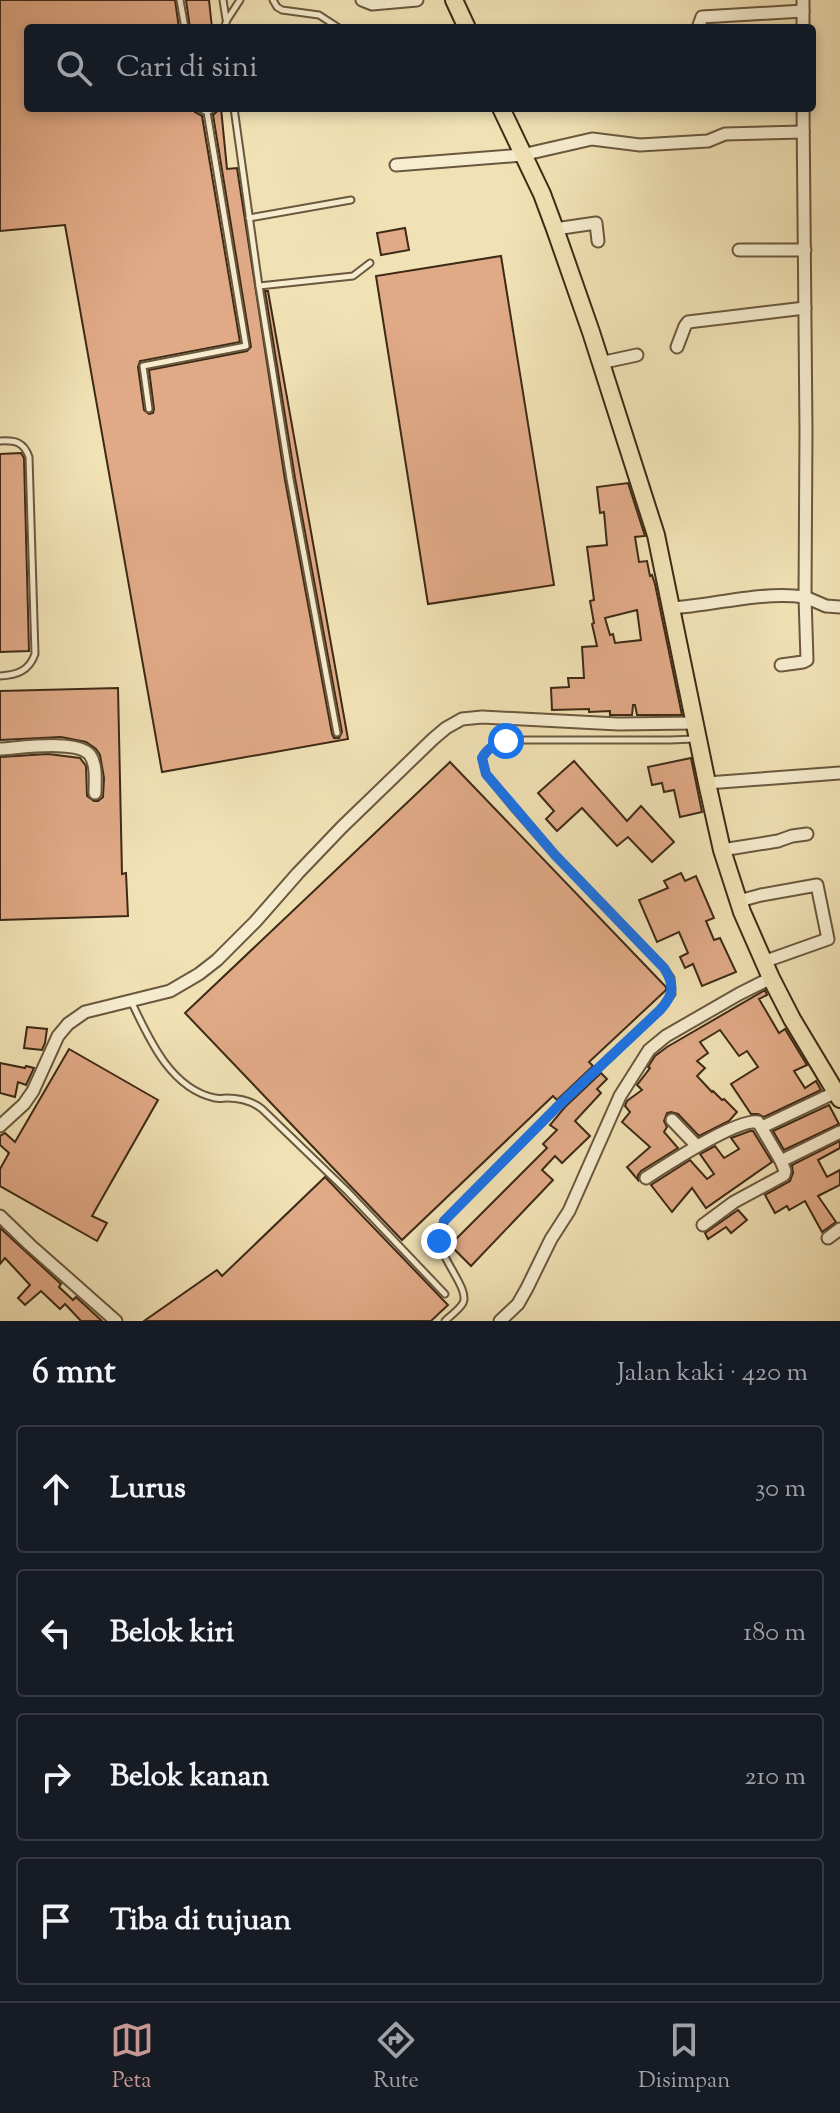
<!DOCTYPE html>
<html lang="id">
<meta charset="utf-8">
<style>
:root{--surface:#171b24;--page:#20242c;--text:#f1f3f6;--muted:#9ea1a6;--line:#363941;--accent:#c59692}
body{margin:0;font-family:"Sorts Mill Goudy",serif;background:var(--page);color:var(--text)}
.stop{position:absolute;width:24px;height:24px;margin:-18px;border:6px solid #1a73e8;border-radius:50%;background:#fff}
.stop.end{background:#1a73e8;border-color:#fff;box-shadow:0 2px 8px #0008}
.list{margin:0;padding:0;list-style:none}
h2{display:flex;justify-content:space-between;align-items:center;height:104px;margin:0;padding:0 32px;font-size:34px}
h2 small{font-size:26px;font-weight:400;color:var(--muted)}
.list li{display:grid;grid-template-columns:52px 1fr auto;gap:24px;align-items:center;box-sizing:border-box;height:128px;margin:0 16px 16px;padding:0 16px;border:2px solid var(--line);border-radius:8px}
.list b{display:block;font-size:30px;white-space:nowrap}
.list em{font-size:26px;font-style:normal;color:var(--muted)}
.icon{flex:none;width:44px;height:44px;fill:none;stroke:currentColor;stroke-width:2;stroke-linecap:round;stroke-linejoin:round}
.map{position:relative;flex:none;width:840px;height:1321px;overflow:hidden}
.search{position:absolute;background:var(--surface);box-shadow:0 4px 12px #0003;left:24px;right:24px;top:24px;height:88px;display:flex;align-items:center;gap:20px;box-sizing:border-box;padding:0 28px;border-radius:8px;color:var(--muted);font-size:30px}
.sheet{height:680px;background:var(--surface)}
nav{display:flex;justify-content:space-around;align-items:center;box-sizing:border-box;height:112px;border-top:2px solid var(--line);background:var(--surface);font-size:22px;color:var(--muted)}
nav a{display:grid;justify-items:center;gap:4px}
nav .on{color:var(--accent)}
.map>svg:first-child{display:block}
.building{fill:#e1aa87;stroke:#3d2a16;stroke-width:2;fill-rule:evenodd}
.lines{fill:none;stroke-linecap:round;stroke-linejoin:round}
.lane-casing{stroke:#6a583e;stroke-width:9}
.street-casing{stroke:#6a583e;stroke-width:15}
.primary-casing{stroke:#3d2a16;stroke-width:20}
.lane{stroke:#f6eccf;stroke-width:5}
.street{stroke:#f6eccf;stroke-width:11}
.primary{stroke:#f1e2b5;stroke-width:16}
.route{stroke:#1a73e8;stroke-width:10}
</style>
<div class="map">
<svg width="840" height="1321" viewBox="0 0 840 1321">
<rect width="100%" height="100%" fill="#f1e2b5"/>
<filter id="stains"><feTurbulence type="fractalNoise" baseFrequency=".0025" numOctaves="4"/><feColorMatrix values="0 0 0 0 .2 0 0 0 0 .09 0 0 0 0 .02 0 0 0 .5 -.17"/></filter>
<radialGradient id="worn" r=".72"><stop offset=".6" stop-color="#630" stop-opacity="0"/><stop offset="1" stop-color="#630" stop-opacity=".3"/></radialGradient>
<g class="building">
<path d="M0 0H175L179 28H28V108H194L195 112 202 116 240 342 140 361 138 367 144 410 149 414 153 413 154 409 149 370 247 351 251 347 213 115 221 108 227 169 237 168 285 480 332 734 334 738H339L342 732 295 478 265 291H268L348 739 162 772 65 225 0 231Z"/>
<path d="M186 0H209L212 28H190Z"/>
<path d="M405 228 409 250 381 255 377 233Z"/>
<path d="M501 256 554 585 428 604 376 276Z"/>
<path d="M21 453 24 458 29 651 0 652V454Z"/>
<path d="M628 483 645 536 635 537 639 562 647 561 650 576 652 575 655 584 682 715H637L635 705H633L632 715H610V711L589 712V709L552 710 551 688 569 687 568 678H584L582 647 597 646 592 624 594 623 590 601 594 600 587 547 607 545 604 512 600 513 597 487ZM637 610 641 640 615 643 613 634 610 635 605 618Z"/>
<path d="M118 688 122 874 126 873 128 916 0 920V757L48 754 80 758 86 766 87 796 94 801H98L103 797 104 778 100 755 96 749 86 742 61 737 0 740V691Z"/>
<path d="M691 758 702 812 680 817 674 790 664 792 662 783 652 785 648 767Z"/>
<path d="M574 761 627 821 641 806 674 842 652 862 628 837 617 846 582 808 557 831 546 819 554 811 538 793Z"/>
<path d="M450 762 666 987V990L589 1062 593 1066 557 1100 553 1096 402 1240 185 1013Z"/>
<path d="M681 873 685 881 696 876 714 918 706 921 714 940 720 938 736 972 702 986 693 964 685 968 680 957 688 953 679 932 657 942 639 900 668 888 664 881Z"/>
<path d="M765 990 767 995 759 999 779 1033 785 1029 807 1065 794 1071 805 1088 816 1081 821 1090 764 1117 758 1114H751L731 1084 758 1067 747 1051 739 1056 720 1030 700 1042 708 1053 697 1061 705 1068 697 1076 712 1092 713 1091 722 1100 724 1099 737 1112 729 1121 699 1136 678 1114 671 1112 667 1113 664 1121 667 1127 664 1132 678 1148 641 1171 638 1175V1180L627 1167 650 1147 622 1122 630 1112 625 1106 627 1101 642 1090 637 1085 650 1068 648 1067 655 1056 667 1047Z"/>
<path d="M27 1027 47 1029 45 1043 42 1050 24 1048Z"/>
<path d="M69 1049 158 1100 92 1216 107 1223 97 1241 0 1186V1169L9 1153 0 1145V1136L5 1133 15 1142Z"/>
<path d="M0 1063 25 1068 26 1066 34 1068 26 1085 18 1082 15 1097 0 1093Z"/>
<path d="M601 1073 607 1079 597 1089 601 1093 575 1121 590 1136 562 1163 555 1156 542 1170 553 1180 471 1266 450 1245 547 1148 543 1144 557 1130 550 1125 565 1107Z"/>
<path d="M829 1105 839 1124 784 1150 773 1131Z"/>
<path d="M750 1131H753L772 1162 706 1208 692 1188 672 1212 651 1185 690 1160 707 1179 714 1174 700 1154 715 1146 724 1158 739 1149 731 1138Z"/>
<path d="M840 1141V1148L818 1160 827 1177 840 1170V1185L818 1196 836 1222 822 1232 805 1201 789 1210 787 1206 775 1213 765 1195 790 1181 793 1173 792 1165Z"/>
<path d="M325 1177 448 1305 431 1321H144L217 1270 222 1276Z"/>
<path d="M738 1210 747 1220 731 1233 726 1227 708 1239 705 1233Z"/>
<path d="M0 1228 61 1284 59 1287 73 1300 76 1297 102 1321H81L65 1304 60 1309 41 1291 25 1305 18 1298 30 1285 5 1258 0 1264Z"/>
</g>
<g class="lines">
<g class="lane-casing">
<g id="lane">
<path d="M180 0 185 28"/>
<path d="M223 0 226 19"/>
<path d="M273 0 277 7 282 10 319 15 339 28"/>
<path d="M224 28 227 20 240 0"/>
<path d="M199 108 207 112 214 108"/>
<path d="M234 108 259 286 353 276 370 263"/>
<path d="M249 218 351 200"/>
<path d="M259 286 290 479 337 733"/>
<path d="M149 409 143 366 246 346 207 112"/>
<path d="M0 441C15 440 24 442 29 457L35 654C29 671 17 675 0 676"/>
<path d="M132 1003C149 1039 171 1089 215 1098 220 1099 223 1098 227 1098 241 1098 252 1101 262 1109L347 1191 445 1294"/>
<path d="M445 1321C450 1316 459 1310 463 1303 470 1289 440 1259 440 1240 440 1233 442 1227 444 1221L559 1105 660 1010 672 994 671 978 664 968 555 855 512 806 486 774 482 758C489 745 502 742 516 740H670L694 739"/>
</g>
</g>
<g class="street-casing">
<g id="street">
<path d="M362 0 372 4 417 0"/>
<path d="M698 28 702 17 803 11"/>
<path d="M803 28V0"/>
<path d="M396 165 522 155 592 139 640 145 708 141 725 134 803 132"/>
<path d="M555 229 596 223 598 241"/>
<path d="M739 250H805"/>
<path d="M677 347 685 326 688 322 805 308"/>
<path d="M600 363 637 355"/>
<path d="M805 597 826 606 840 607"/>
<path d="M672 608C715 605 761 591 805 597L806 431 803 108"/>
<path d="M781 665 803 662 807 660 805 597"/>
<path d="M0 749C19 748 78 739 90 755 97 765 95 781 95 793"/>
<path d="M707 783 840 773"/>
<path d="M722 850 778 841 792 836 807 834"/>
<path d="M739 901 761 895 817 885 828 939 763 962"/>
<path d="M672 1120 697 1146"/>
<path d="M0 1126 24 1104 33 1091 58 1036 68 1024 85 1012 170 991 199 974 217 960 255 922 298 873 342 827 433 739 446 728 462 719 482 717 618 724 695 723"/>
<path d="M762 1127 836 1092"/>
<path d="M646 1178C668 1164 736 1119 758 1122L781 1161 840 1132"/>
<path d="M0 1216 30 1245 116 1321"/>
<path d="M703 1225 734 1202 784 1175 785 1171 781 1161"/>
<path d="M828 1238 840 1229"/>
<path d="M500 1321 518 1304 527 1288 551 1239 569 1211 620 1096 649 1050 666 1036 739 994 771 978"/>
</g>
</g>
<g class="primary-casing">
<g id="primary">
<path d="M454 0 467 28"/>
<path d="M501 108 542 194 555 229 591 332 656 535 707 783 722 850 742 912 771 978 792 1019 840 1099"/>
</g>
</g>
<use href="#lane" class="lane"/>
<use href="#street" class="street"/>
<use href="#primary" class="primary"/>
</g>
<g class="lines">
<path class="route" d="M439 1241 444 1221 559 1105 660 1010C674 995 675 985 664 968L555 855 486 774 482 758C488 747 495 745 506 741"/>
</g>
<rect width="100%" height="100%" filter="url(#stains)"/>
<rect width="100%" height="100%" fill="url(#worn)"/>
</svg>
<div class="stop" style="left:506px;top:741px"></div>
<div class="stop end" style="left:439px;top:1241px"></div>
<div class="search"><svg class="icon" aria-label="search" viewBox="0 0 24 24"><circle cx="10" cy="10" r="6"/><path d="M15 15l6 6"/></svg>Cari di sini</div>
</div>
<section class="sheet">
<h2>6 mnt<small>Jalan kaki · 420 m</small></h2>
<ul class="list">
<li><svg class="icon" aria-label="ahead" viewBox="0 0 24 24"><path d="M12 20V5M6 11l6-6 6 6"/></svg><div><b>Lurus</b></div><em>30 m</em></li>
<li><svg class="icon" aria-label="left" viewBox="0 0 24 24"><path d="M17 20v-9H6M10 6l-5 5 5 5"/></svg><div><b>Belok kiri</b></div><em>180 m</em></li>
<li><svg class="icon" aria-label="right" viewBox="0 0 24 24"><path d="M7 20v-9h11M14 6l5 5-5 5"/></svg><div><b>Belok kanan</b></div><em>210 m</em></li>
<li><svg class="icon" aria-label="arrive" viewBox="0 0 24 24"><path d="M6 21V4h12l-3 4 3 4H6"/></svg><div><b>Tiba di tujuan</b></div></li>
</ul>
</section>
<nav>
<a class="on"><svg class="icon" aria-label="map" viewBox="0 0 24 24"><path d="M3 6l6-2 6 2 6-2v14l-6 2-6-2-6 2zM9 4v14M15 6v14"/></svg>Peta</a>
<a><svg class="icon" aria-label="directions" viewBox="0 0 24 24"><path d="M12 3l9 9-9 9-9-9zM9 14v-3h6M13 9l2 2-2 2"/></svg>Rute</a>
<a><svg class="icon" aria-label="saved" viewBox="0 0 24 24"><path d="M7 4h10v16l-5-4-5 4z"/></svg>Disimpan</a>
</nav>
